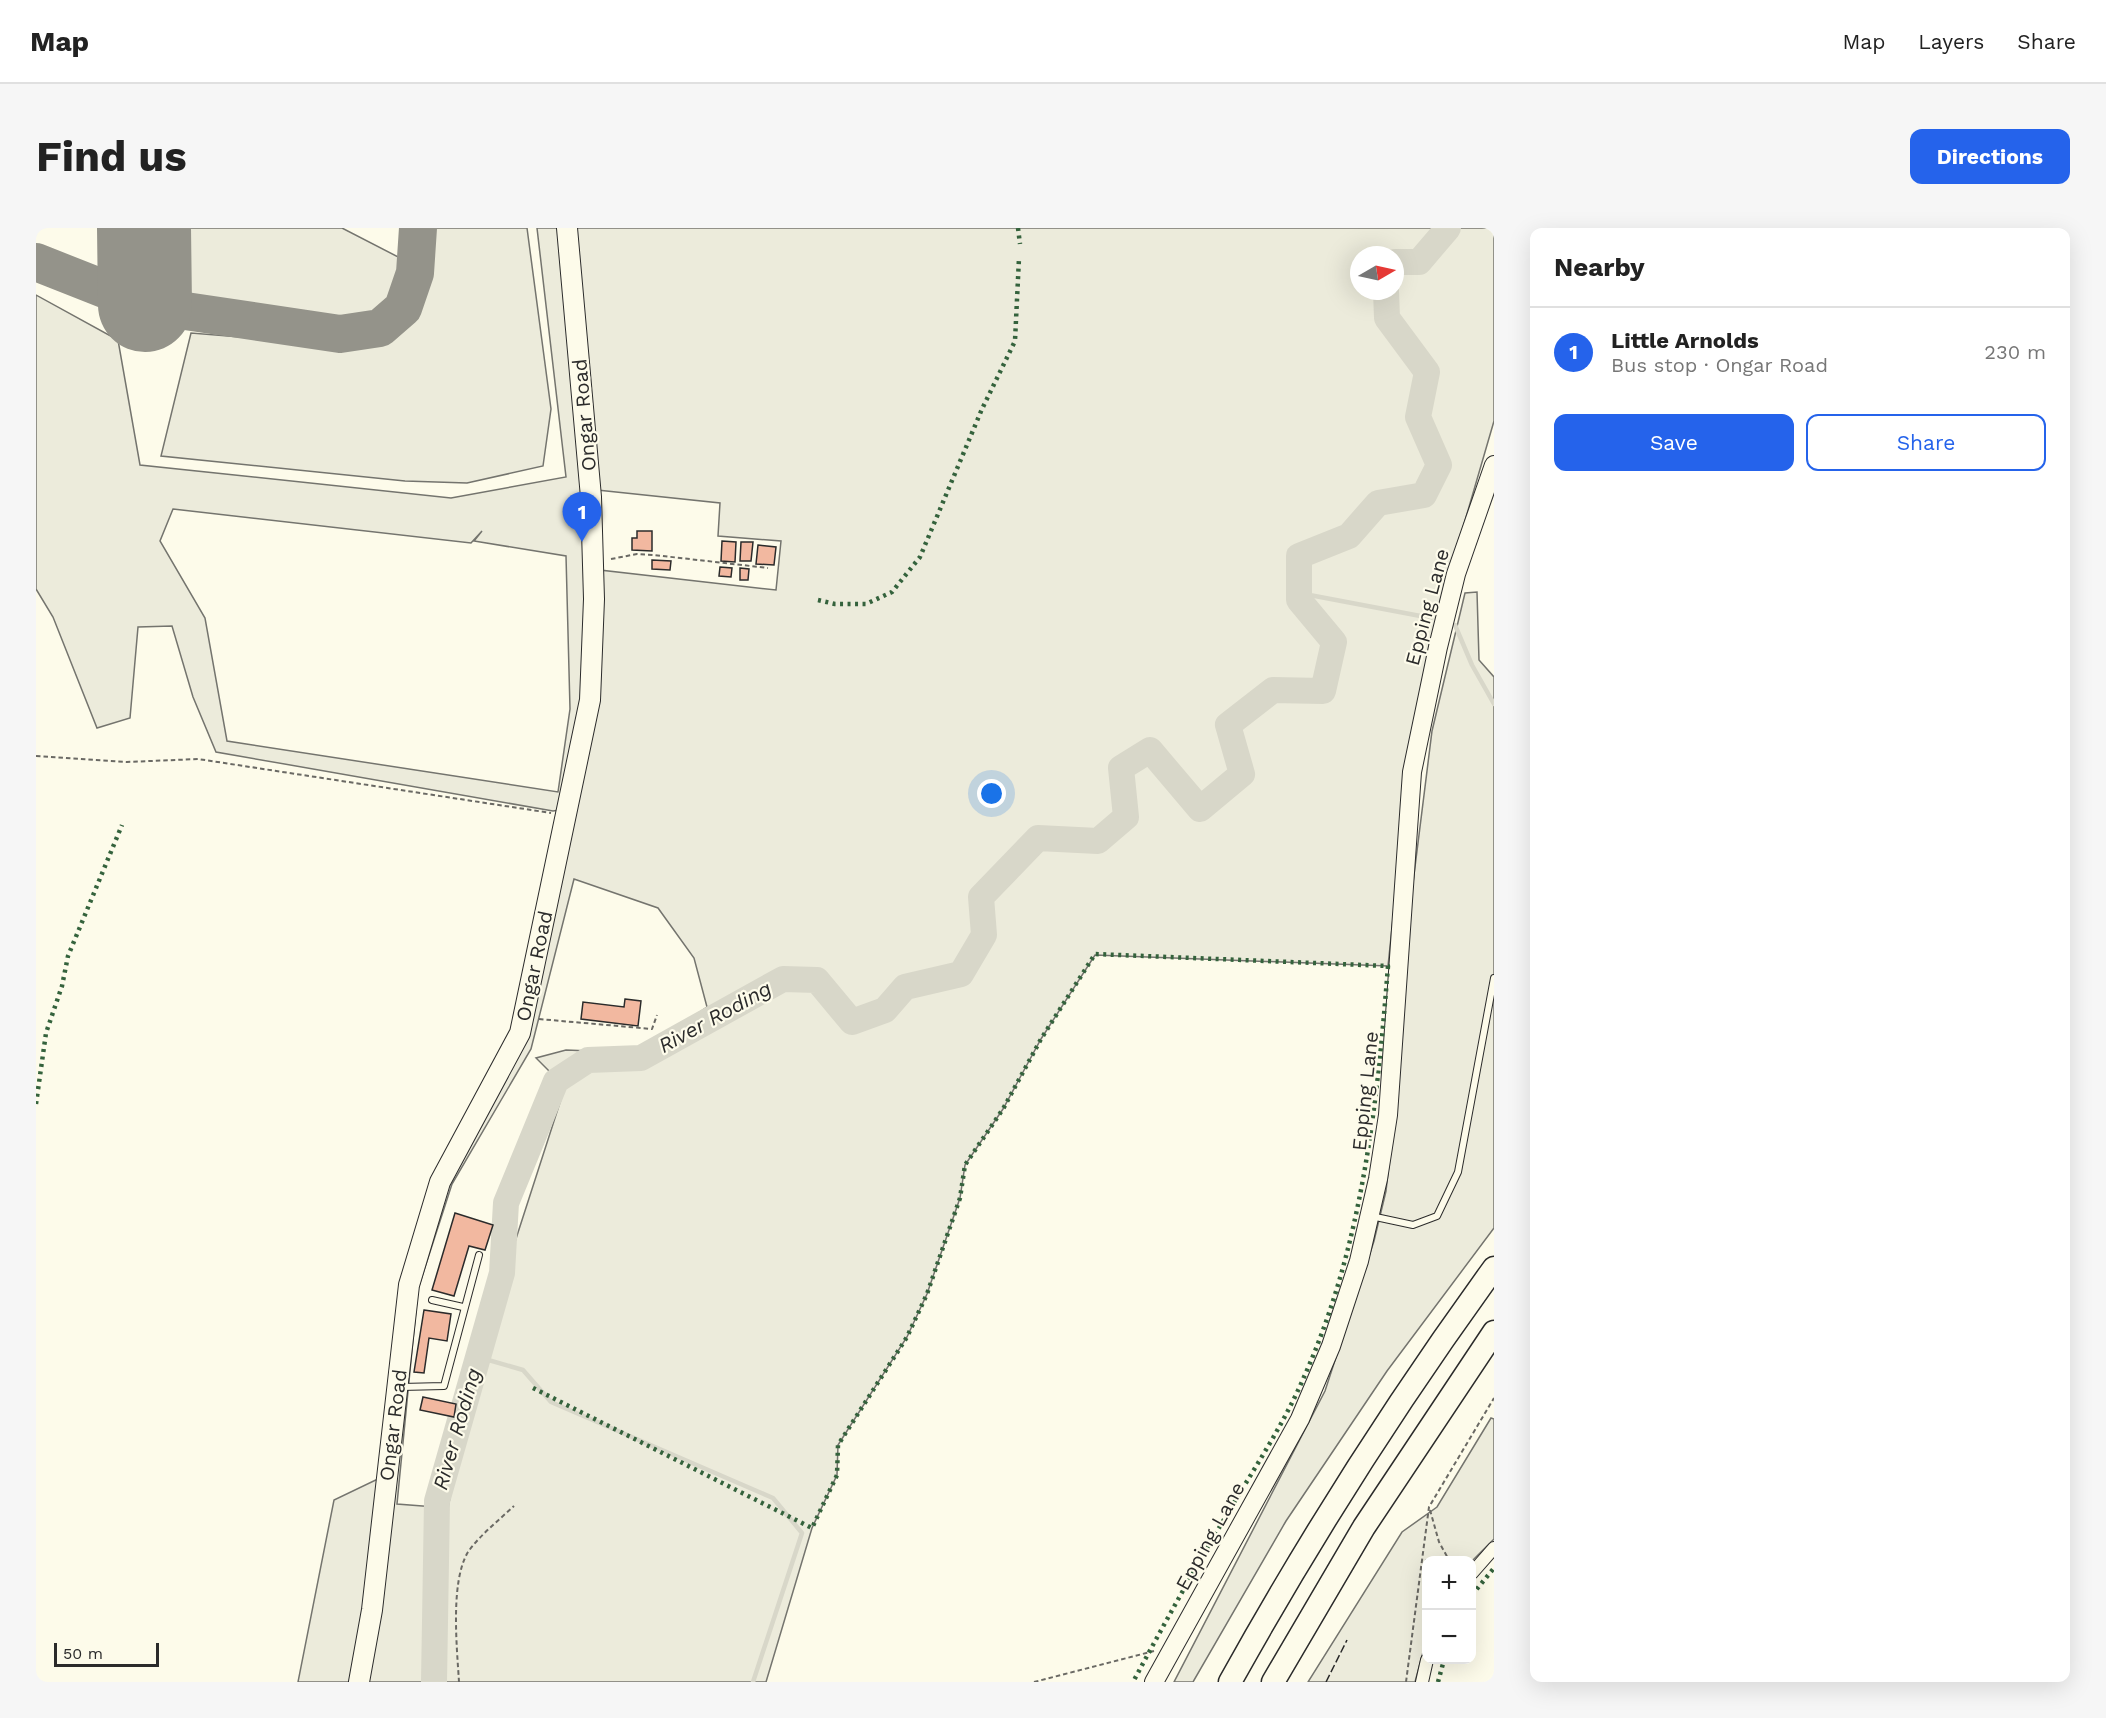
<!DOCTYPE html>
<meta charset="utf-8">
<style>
:root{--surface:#fff;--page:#f6f6f6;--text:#222;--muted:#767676;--line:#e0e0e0;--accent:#2563eb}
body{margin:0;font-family:"Work Sans",sans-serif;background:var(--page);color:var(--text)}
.controls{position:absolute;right:18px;bottom:18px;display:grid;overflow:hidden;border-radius:12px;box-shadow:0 6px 24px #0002}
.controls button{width:54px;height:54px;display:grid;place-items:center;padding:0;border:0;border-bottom:2px solid var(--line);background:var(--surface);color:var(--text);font:30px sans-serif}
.compass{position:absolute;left:1314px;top:18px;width:54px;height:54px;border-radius:50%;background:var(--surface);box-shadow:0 6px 24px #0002;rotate:81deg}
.scale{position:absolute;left:18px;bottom:15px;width:105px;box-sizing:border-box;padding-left:6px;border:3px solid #2b2b2b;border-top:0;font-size:16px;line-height:21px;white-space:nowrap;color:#2b2b2b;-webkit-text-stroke:4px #fdfbea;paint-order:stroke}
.you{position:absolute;left:956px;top:566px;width:21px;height:21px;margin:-15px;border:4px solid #fff;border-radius:50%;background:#1a73e8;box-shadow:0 0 0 9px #1a73e833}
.badge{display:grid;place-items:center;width:39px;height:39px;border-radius:50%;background:var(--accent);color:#fff;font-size:20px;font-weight:700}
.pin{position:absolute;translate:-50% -50px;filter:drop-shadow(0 2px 3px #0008)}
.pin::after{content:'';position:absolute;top:32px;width:21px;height:18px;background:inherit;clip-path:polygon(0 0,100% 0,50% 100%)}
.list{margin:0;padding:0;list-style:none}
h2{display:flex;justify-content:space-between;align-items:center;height:78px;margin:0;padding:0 24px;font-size:26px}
h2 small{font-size:20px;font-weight:400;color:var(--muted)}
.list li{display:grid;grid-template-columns:39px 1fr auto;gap:18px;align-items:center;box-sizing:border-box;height:90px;padding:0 24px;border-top:2px solid var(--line)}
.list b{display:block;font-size:22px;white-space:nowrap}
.list p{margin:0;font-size:20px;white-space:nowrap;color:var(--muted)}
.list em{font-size:20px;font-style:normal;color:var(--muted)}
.actions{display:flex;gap:12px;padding:18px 24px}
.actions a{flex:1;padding:14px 0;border:2px solid var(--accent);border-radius:12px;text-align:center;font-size:21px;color:var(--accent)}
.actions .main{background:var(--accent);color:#fff}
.map{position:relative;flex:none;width:1458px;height:1454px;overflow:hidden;border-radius:12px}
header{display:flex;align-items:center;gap:36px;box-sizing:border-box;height:84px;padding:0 30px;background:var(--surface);border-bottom:2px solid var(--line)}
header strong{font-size:28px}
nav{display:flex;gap:33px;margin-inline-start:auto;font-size:21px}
.intro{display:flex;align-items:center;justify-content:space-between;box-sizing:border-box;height:144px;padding:0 36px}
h1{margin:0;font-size:42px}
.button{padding:15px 27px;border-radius:12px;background:var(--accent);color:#fff;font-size:21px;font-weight:700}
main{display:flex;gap:36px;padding:0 36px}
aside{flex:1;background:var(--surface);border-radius:12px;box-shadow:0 6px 24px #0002}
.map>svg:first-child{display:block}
.green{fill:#ecebdb;stroke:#74746e;stroke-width:1.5;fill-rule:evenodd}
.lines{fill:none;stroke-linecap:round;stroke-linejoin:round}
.stream{stroke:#d8d7c9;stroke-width:4.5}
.river{stroke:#d8d7c9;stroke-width:26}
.taxiway{stroke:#94938a;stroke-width:38}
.runway{stroke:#94938a;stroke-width:94}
.building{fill:#f2b8a0;stroke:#2b2b2b;stroke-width:1.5}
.lane-casing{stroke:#2b2b2b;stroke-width:8}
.street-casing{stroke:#2b2b2b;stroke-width:14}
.secondary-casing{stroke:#2b2b2b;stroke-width:20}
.primary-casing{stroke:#2b2b2b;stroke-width:22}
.highway-casing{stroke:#2b2b2b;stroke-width:25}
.path{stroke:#6a6964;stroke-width:2;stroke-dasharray:4.5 3;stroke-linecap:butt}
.lane{stroke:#fdfbea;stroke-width:6}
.street{stroke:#fdfbea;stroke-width:12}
.secondary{stroke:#fdfbea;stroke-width:18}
.primary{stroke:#fdfbea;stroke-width:20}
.highway{stroke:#fdfbea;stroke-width:22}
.hedge{stroke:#34623c;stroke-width:4.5;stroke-dasharray:3 4.5;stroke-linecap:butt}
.fence{stroke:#2b2b2b;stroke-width:1.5;stroke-dasharray:8 3;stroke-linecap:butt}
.labels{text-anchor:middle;stroke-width:4.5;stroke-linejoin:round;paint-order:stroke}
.street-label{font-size:20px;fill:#2b2b2b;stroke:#fdfbea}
.water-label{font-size:21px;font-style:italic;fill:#2b2b2b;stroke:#fdfbea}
</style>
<header>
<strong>Map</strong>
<nav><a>Map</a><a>Layers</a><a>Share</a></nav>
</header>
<div class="intro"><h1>Find us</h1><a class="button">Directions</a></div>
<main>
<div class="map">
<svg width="1458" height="1454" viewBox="0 0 1458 1454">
<rect width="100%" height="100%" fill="#fdfbea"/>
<g class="green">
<path d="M151 0H306L368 32C367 41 367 52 365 61 356 86 327 95 302 99L151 75Z"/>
<path d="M395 0H491L515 181 507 238 431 255 369 253 125 228 155 105 228 111 292 121 333 118 365 101 390 64 397 21Z"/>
<path d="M501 0H1458V193L1410 358 1374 528 1352 738 1059 727 1005 811 967 881 929 937 924 970 891 1066 871 1109 802 1217 801 1247 776 1300 730 1454H262L298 1272 344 1250 367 1059 477 802 524 582 517 583 180 524 157 469 136 398 102 399 94 490 61 500 17 389 0 361V67L82 112 104 237 415 270 530 249ZM1323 27H1359V63H1323ZM561 262 684 275 682 308 745 313 740 362 564 342ZM137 281 435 315 446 303 438 313 530 328 534 481 522 564 191 513 169 390 124 313ZM538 651 622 680 658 730 671 779 604 825 530 822 500 830 529 859 477 1020 424 1216 412 1280 361 1276 382 1061 416 956 495 821Z"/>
<path d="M1441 364 1443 432 1458 449V1000L1351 1143 1250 1293 1157 1454H1138L1289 1163 1338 1013 1350 963 1363 845 1376 663 1396 503 1429 365Z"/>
<path d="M1455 1190 1458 1191V1311L1436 1333 1390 1332V1413L1379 1454H1272L1366 1304 1401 1279Z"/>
</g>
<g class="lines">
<g class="stream">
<path d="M1263 365 1395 390"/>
<path d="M1419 397 1436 437 1458 476"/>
<path d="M442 1129 487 1142 515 1174 737 1270 766 1305 717 1454"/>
</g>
<g class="river">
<path d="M1359 34H1383L1412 0"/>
<path d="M398 1454 401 1273 466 1045 470 975 520 853 552 832 605 830 747 751 781 752 816 794 849 782 869 759 925 746 948 707 945 669 1002 610 1062 613 1090 589 1085 540 1114 522 1164 581 1206 546 1192 497 1237 462 1287 463 1298 414 1263 372V328L1313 308 1342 275 1388 267 1403 237 1382 189 1391 144 1351 90 1350 63"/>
</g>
<path class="taxiway" d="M0 34 109 77 304 106 344 100 367 80 379 45 382 0"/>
<path class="runway" d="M108 0 109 77"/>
</g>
<g class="building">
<path d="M601 303H616V323L596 322V310H601Z"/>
<path d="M686 313 700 314 699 334 685 333Z"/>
<path d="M705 314H717L715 333H704Z"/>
<path d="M722 317 740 319 738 337 720 336Z"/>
<path d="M616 332 635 333 634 342 616 341Z"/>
<path d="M684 339 696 340 695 349 683 348Z"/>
<path d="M704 340 713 341 712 352H704Z"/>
<path d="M589 771 605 773 602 798 545 791 547 774 588 779Z"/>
<path d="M419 985 457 997 449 1022 433 1018 418 1068 396 1062Z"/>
<path d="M388 1082 415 1086 411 1113 393 1110 388 1145 378 1144Z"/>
<path d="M387 1169 420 1176 418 1189 384 1182Z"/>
</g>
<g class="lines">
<g class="lane-casing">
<g id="lane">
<path d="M1335 988 1377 997 1401 988 1422 944 1458 750"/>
<path d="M396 1072 427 1079"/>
<path d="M365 1159 408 1158 443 1027"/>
</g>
</g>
<g class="street-casing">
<g id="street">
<path d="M1436 1345 1458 1320"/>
<path d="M1386 1454 1391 1432"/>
</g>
</g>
<g class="secondary-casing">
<path id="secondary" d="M1118 1454 1264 1191 1295 1118 1323 1033 1342 951 1352 887 1376 544 1402 419 1420 346 1458 237"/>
</g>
<g class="primary-casing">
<path id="primary" d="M323 1454 336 1382 373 1057 404 954 484 805 554 472 558 371 555 269 531 0"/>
</g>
<g class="highway-casing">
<g id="highway">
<path d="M1194 1454C1274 1310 1362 1172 1458 1040"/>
<path d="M1237 1454 1328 1299 1458 1104"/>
</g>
</g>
<g class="path">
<path d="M575 331 601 326 618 327 732 340"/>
<path d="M0 528 91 534 162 531 515 585"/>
<path d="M503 791 616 801 621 787"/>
<path d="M1394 1282 1403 1314 1413 1332"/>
<path d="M423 1454C421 1420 414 1354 432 1324 444 1307 463 1292 478 1278"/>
<path d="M998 1454 1118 1423"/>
<path d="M1370 1454 1393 1279 1458 1170"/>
</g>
<use href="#lane" class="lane"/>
<use href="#street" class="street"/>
<use href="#secondary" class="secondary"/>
<use href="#primary" class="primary"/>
<use href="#highway" class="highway"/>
<g class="hedge">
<path d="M982 0 984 16"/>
<path d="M782 372 799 376H830L856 364 884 329 946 181 979 113 983 30"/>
<path d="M0 876 10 805 26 758 32 728 86 597"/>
<path d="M497 1160 776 1300 801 1247 802 1217 871 1109 891 1066 924 970 929 937 967 881 1005 811 1059 726 1352 738C1341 879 1326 1019 1268 1149 1247 1198 1217 1242 1190 1288 1158 1342 1127 1398 1097 1454"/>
<path d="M1436 1367 1458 1340"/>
<path d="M1402 1454 1408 1432"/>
</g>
<path class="fence" d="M1290 1454 1311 1412"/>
</g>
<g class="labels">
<g class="street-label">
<text transform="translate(548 187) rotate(-95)" y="7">Ongar Road</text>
<text transform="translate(1391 379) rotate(-75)" y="7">Epping Lane</text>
<text transform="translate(498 738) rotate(-78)" y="7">Ongar Road</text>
<text transform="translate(1329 863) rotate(-84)" y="7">Epping Lane</text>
<text transform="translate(357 1197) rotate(-83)" y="7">Ongar Road</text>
<text transform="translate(1174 1308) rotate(-61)" y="7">Epping Lane</text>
</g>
<g class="water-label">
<text transform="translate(679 789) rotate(-29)" y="7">River Roding</text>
<text transform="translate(421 1201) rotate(-74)" y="7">River Roding</text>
</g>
</g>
</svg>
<div class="controls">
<button>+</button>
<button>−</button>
</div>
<svg class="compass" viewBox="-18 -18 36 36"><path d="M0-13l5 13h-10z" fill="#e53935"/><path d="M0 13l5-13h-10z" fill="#767676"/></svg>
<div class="scale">50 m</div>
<div class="you"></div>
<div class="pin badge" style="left:546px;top:314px">1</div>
</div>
<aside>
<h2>Nearby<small></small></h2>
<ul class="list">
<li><span class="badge">1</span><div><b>Little Arnolds</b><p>Bus stop · Ongar Road</p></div><em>230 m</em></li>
</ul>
<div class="actions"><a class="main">Save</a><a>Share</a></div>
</aside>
</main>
